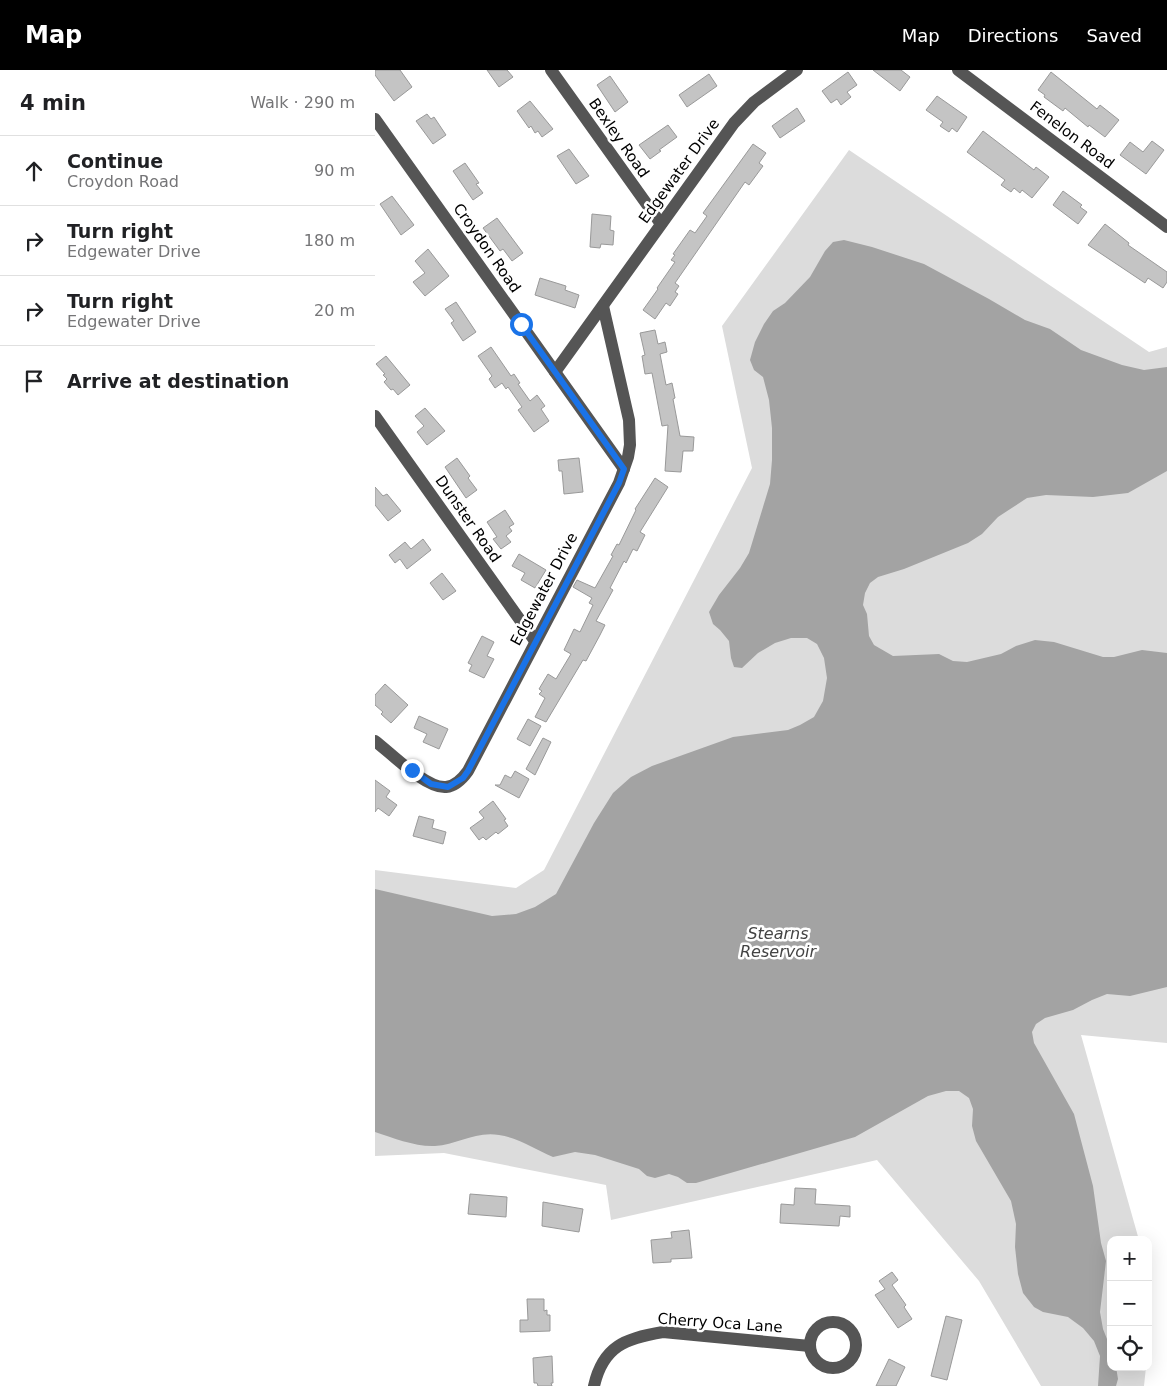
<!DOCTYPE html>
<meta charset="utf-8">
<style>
:root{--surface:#fff;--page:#f6f6f6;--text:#202124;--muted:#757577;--line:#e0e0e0;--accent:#000}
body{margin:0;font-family:"DejaVu Sans",sans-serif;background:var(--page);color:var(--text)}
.controls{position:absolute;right:15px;bottom:15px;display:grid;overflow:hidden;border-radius:10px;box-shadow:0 5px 20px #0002}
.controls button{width:45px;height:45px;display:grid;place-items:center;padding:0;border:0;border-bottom:1px solid var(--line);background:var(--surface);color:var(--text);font:25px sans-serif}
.stop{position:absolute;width:15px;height:15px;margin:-11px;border:4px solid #1a73e8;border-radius:50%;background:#fff}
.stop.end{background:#1a73e8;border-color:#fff;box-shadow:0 1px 5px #0008}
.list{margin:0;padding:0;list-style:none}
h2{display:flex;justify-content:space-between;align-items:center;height:65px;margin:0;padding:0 20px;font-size:21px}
h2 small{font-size:16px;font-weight:400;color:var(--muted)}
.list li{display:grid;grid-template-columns:32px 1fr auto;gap:15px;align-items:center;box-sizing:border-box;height:70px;padding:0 20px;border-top:1px solid var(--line)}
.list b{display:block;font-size:19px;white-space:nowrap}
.list p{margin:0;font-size:16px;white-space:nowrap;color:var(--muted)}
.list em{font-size:16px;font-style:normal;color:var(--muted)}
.icon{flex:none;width:28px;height:28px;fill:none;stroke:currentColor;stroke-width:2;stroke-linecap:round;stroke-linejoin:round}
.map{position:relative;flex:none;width:792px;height:1316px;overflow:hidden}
header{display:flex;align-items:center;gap:30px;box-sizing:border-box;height:70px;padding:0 25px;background:var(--accent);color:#fff}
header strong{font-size:24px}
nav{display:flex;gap:28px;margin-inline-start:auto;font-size:18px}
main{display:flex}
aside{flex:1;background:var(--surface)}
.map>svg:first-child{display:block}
.green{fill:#dcdcdc}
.water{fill:#a3a3a3}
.building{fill:#c4c4c4;stroke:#999}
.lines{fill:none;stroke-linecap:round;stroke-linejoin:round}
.minor{stroke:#555;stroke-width:12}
.route{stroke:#1a73e8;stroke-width:6}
.labels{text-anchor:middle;stroke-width:5;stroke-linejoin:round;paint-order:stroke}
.street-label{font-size:15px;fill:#000;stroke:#fff}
.water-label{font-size:16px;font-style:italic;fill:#444;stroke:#fff}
</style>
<header>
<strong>Map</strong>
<nav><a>Map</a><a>Directions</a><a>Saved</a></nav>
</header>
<main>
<aside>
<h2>4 min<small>Walk · 290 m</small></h2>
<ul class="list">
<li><svg class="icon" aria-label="ahead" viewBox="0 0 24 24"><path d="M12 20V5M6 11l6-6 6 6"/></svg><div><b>Continue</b><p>Croydon Road</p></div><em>90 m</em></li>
<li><svg class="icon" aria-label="right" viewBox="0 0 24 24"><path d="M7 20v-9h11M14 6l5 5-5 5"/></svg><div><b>Turn right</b><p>Edgewater Drive</p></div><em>180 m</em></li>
<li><svg class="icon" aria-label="right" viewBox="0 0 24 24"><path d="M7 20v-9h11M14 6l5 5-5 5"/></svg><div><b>Turn right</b><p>Edgewater Drive</p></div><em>20 m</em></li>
<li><svg class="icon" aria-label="arrive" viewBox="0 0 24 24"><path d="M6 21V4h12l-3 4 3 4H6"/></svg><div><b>Arrive at destination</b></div></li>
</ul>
</aside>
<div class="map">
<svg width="792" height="1316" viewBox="0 0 792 1316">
<rect width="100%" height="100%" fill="#fff"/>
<path class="green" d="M474 80 774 282 792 277V973L706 965 764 1170H736V1297H771L769 1316H666L604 1211 502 1090 236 1150 231 1115 69 1083 0 1086V800L141 818 169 800 377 398 347 256Z"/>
<path class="water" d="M469 170 497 177 549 194 614 229 650 250 675 259 706 280 747 295 769 300 792 297V401L753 423 718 427 671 425 652 428 623 447 607 464 593 473 529 499 503 507 495 513 490 523 488 535 492 544 494 566 499 575 518 586 564 584 578 591 592 592 626 584 641 576 660 570 679 572 728 587H739L767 580 792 583V917L755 926 732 924 717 930 698 940 670 948 661 954 657 962 659 973 699 1044 718 1116 726 1173 731 1191 725 1242 728 1259 736 1279V1297H741L743 1309 741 1316H723L725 1286 719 1271 708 1258 693 1247 668 1242 659 1237 648 1223 643 1204 640 1177 641 1154 636 1131 601 1071 597 1056 598 1039 594 1028 584 1021H571L553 1026 480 1067 321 1113H312L303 1107 294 1104 280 1108 272 1106 264 1099 220 1085 200 1082 178 1087C160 1079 143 1068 124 1065 100 1061 82 1075 60 1076 41 1077 18 1068 0 1062V819L117 846 141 844 160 837 181 824 219 753 238 723 256 707 277 696 358 667 413 660 425 655 439 647 448 631 452 608 449 588 442 574 432 568H416L400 573 383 583 367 598 359 597 356 588 354 571 345 560 338 554 334 542 344 525 365 498 374 483 395 414 397 390V358L394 330 388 307 379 300 375 290 380 272 389 254 398 241 410 233 435 207 450 181 458 172Z"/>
<g class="building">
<path d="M0 0H25L37 17 19 31 0 5Z"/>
<path d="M112 0H132L138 7 124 17Z"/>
<path d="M498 0H526L535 7 525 21Z"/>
<path d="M473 2 482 15 472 22 476 27 466 35 462 29 456 33 447 21Z"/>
<path d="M676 2 722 39 725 35 744 50 730 67 714 55 713 57 690 38 688 41 669 27 670 25 663 20Z"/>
<path d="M334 4 342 16 312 37 304 25Z"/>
<path d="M235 6 253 32 240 42 222 15Z"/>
<path d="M562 26 592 47 582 62 577 58 574 62 565 56 568 52 551 40Z"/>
<path d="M155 31 178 59 167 67 163 61 160 63 156 56 154 58 142 41Z"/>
<path d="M422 38 430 51 405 68 397 56Z"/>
<path d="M52 44 56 49 59 47 71 65 58 74 41 51Z"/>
<path d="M293 55 302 67 284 80 286 81 275 89 264 75Z"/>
<path d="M608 61 659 100 661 97 674 107 657 128 647 120 645 123 639 118 636 122 626 115 630 110 592 82Z"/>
<path d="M777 71 789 80 771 104 745 85 755 72 768 82Z"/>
<path d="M378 74 391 83 384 93 388 96 374 115 370 112 300 213 304 216 300 222 303 224 295 236 291 233 280 249 268 240 283 219 282 218 300 192 296 190 300 185 298 184 315 160 320 163 332 146 328 143Z"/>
<path d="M194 79 214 106 201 114 182 86Z"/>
<path d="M90 93 104 113 101 114 108 123 98 130 78 101Z"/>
<path d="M688 121 707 135 705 137 712 142 703 154 678 135Z"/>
<path d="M17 126 39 155 26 165 5 134Z"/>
<path d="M217 144 236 146 235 160 239 161 238 175 226 174 225 178 215 177Z"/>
<path d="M122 148 148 183 137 191 128 179 125 181 108 158Z"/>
<path d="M730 154 749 169 754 173 753 175 792 202V212L788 218 773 208 770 213 713 175Z"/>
<path d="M53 179 74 206 50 226 38 212 50 203 40 191Z"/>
<path d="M165 208 191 216 190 220 204 225 200 238 160 225Z"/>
<path d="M81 232 101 262 88 271 76 253 79 251 70 239Z"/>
<path d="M280 260 283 274 290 272 292 282 285 284 291 315 297 313 300 328 298 329 305 366 319 367 318 381H308L306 402 290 401 293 355 287 356 277 303 270 304 267 286 270 285 265 263Z"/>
<path d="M116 277 136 306 139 304 145 313 143 314 155 331 162 325 170 336 166 339 174 351 159 362 143 340 147 337 133 317 131 319 127 313 120 318 114 309 117 306 103 286Z"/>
<path d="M11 286 35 315 23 325 18 319 16 320 9 312 12 309 8 305 10 304 1 294Z"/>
<path d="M50 338 70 361 52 375 42 362 49 356 40 346Z"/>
<path d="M82 388 95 406 93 408 102 420 91 428 70 397Z"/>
<path d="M204 388 208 422 189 424 187 401H184L183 390Z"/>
<path d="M280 408 293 417 265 462 270 465 262 481 258 479 251 493 249 491 235 518 238 520 221 551 230 555 225 565 211 591 208 590 171 652 160 647 170 628 164 624 167 621 164 619 173 604 181 609 196 584 189 580 199 559 205 562 218 535 214 533 217 528 198 517 202 510 220 518 238 486 236 485 242 474 244 475 261 440 260 439Z"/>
<path d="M0 417 8 426 12 424 26 441 13 451 0 435Z"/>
<path d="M130 440 139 454 134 457 137 461 131 466 136 472 126 479 118 469 122 467 112 452Z"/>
<path d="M48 469 56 480 32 499 25 489 20 493 14 485 30 472 36 479Z"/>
<path d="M144 484 171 500 160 518 146 510 150 503 137 496Z"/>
<path d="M67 503 81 521 68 530 55 513Z"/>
<path d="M107 566 119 572 112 586 119 589 109 608 94 601 97 595 93 593Z"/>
<path d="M10 614 33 635 16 653 6 644 8 642 0 635V625Z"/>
<path d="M44 646 73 659 64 679 48 672 52 664 39 658Z"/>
<path d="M153 649 166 656 155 676 142 669Z"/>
<path d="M168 668 176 672 160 705 151 699Z"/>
<path d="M140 701 154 709 144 728 120 715H125L130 705 136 708Z"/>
<path d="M0 710 15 721 11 727 22 735 14 746 3 738 0 742Z"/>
<path d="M118 731 131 749 129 750 133 756 123 764 121 762 111 770 108 767 104 770 95 758 109 748 104 742Z"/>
<path d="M44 746 59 750 57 758 71 762 68 774 38 766Z"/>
<path d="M420 1118 441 1119 440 1134 475 1136V1147L465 1146 464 1156 405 1153 406 1134 419 1135Z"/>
<path d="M95 1124 132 1127 131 1147 93 1144Z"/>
<path d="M168 1132 208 1139 204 1162 167 1156Z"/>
<path d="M314 1160 317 1188 296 1189V1192L278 1193 276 1170 297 1168 296 1162Z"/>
<path d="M517 1202 523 1210 517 1215 531 1235 529 1237 537 1249 523 1258 500 1225 510 1219 504 1211Z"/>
<path d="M152 1229H169V1241L172 1240V1245H175V1261L145 1262V1250H153Z"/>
<path d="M571 1246 587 1250 572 1310 556 1306Z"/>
<path d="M177 1286 178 1313H176L177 1316H163L162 1313H159L158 1288Z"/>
<path d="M514 1289 530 1297 521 1316H501Z"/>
</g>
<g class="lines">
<g class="minor">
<path d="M176 0 286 154"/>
<path d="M583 0 792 157"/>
<path d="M0 49 249 399"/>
<path d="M180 302 359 53 379 32 422 0"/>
<path d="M0 346 160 571"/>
<path d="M0 671C16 683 51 719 71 717 81 716 88 708 93 701L244 413 253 387 255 375 254 350 228 236"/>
<circle cx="458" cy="1275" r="23"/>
<path d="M219 1316C228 1276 251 1268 288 1262L435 1276"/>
</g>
</g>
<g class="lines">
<path class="route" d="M37 700 56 714 73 717 88 708 93 701 244 413 249 399 146 254"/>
</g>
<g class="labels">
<g class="street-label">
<text transform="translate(697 65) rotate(37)" y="5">Fenelon Road</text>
<text transform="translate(244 68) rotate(55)" y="5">Bexley Road</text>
<text transform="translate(304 101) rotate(-54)" y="5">Edgewater Drive</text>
<text transform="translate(112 178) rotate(55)" y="5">Croydon Road</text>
<text transform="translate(93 449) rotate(55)" y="5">Dunster Road</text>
<text transform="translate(169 519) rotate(-62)" y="5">Edgewater Drive</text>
<text transform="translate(345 1253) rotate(4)" y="5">Cherry Oca Lane</text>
</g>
<g class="water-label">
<text x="403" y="869">Stearns<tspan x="403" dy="18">Reservoir</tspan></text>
</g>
</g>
</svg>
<div class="controls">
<button>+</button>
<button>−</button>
<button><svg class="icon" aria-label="locate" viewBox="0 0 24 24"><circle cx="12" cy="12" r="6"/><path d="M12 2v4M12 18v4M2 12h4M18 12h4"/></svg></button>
</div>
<div class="stop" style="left:146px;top:254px"></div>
<div class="stop end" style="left:37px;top:700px"></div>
</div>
</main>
